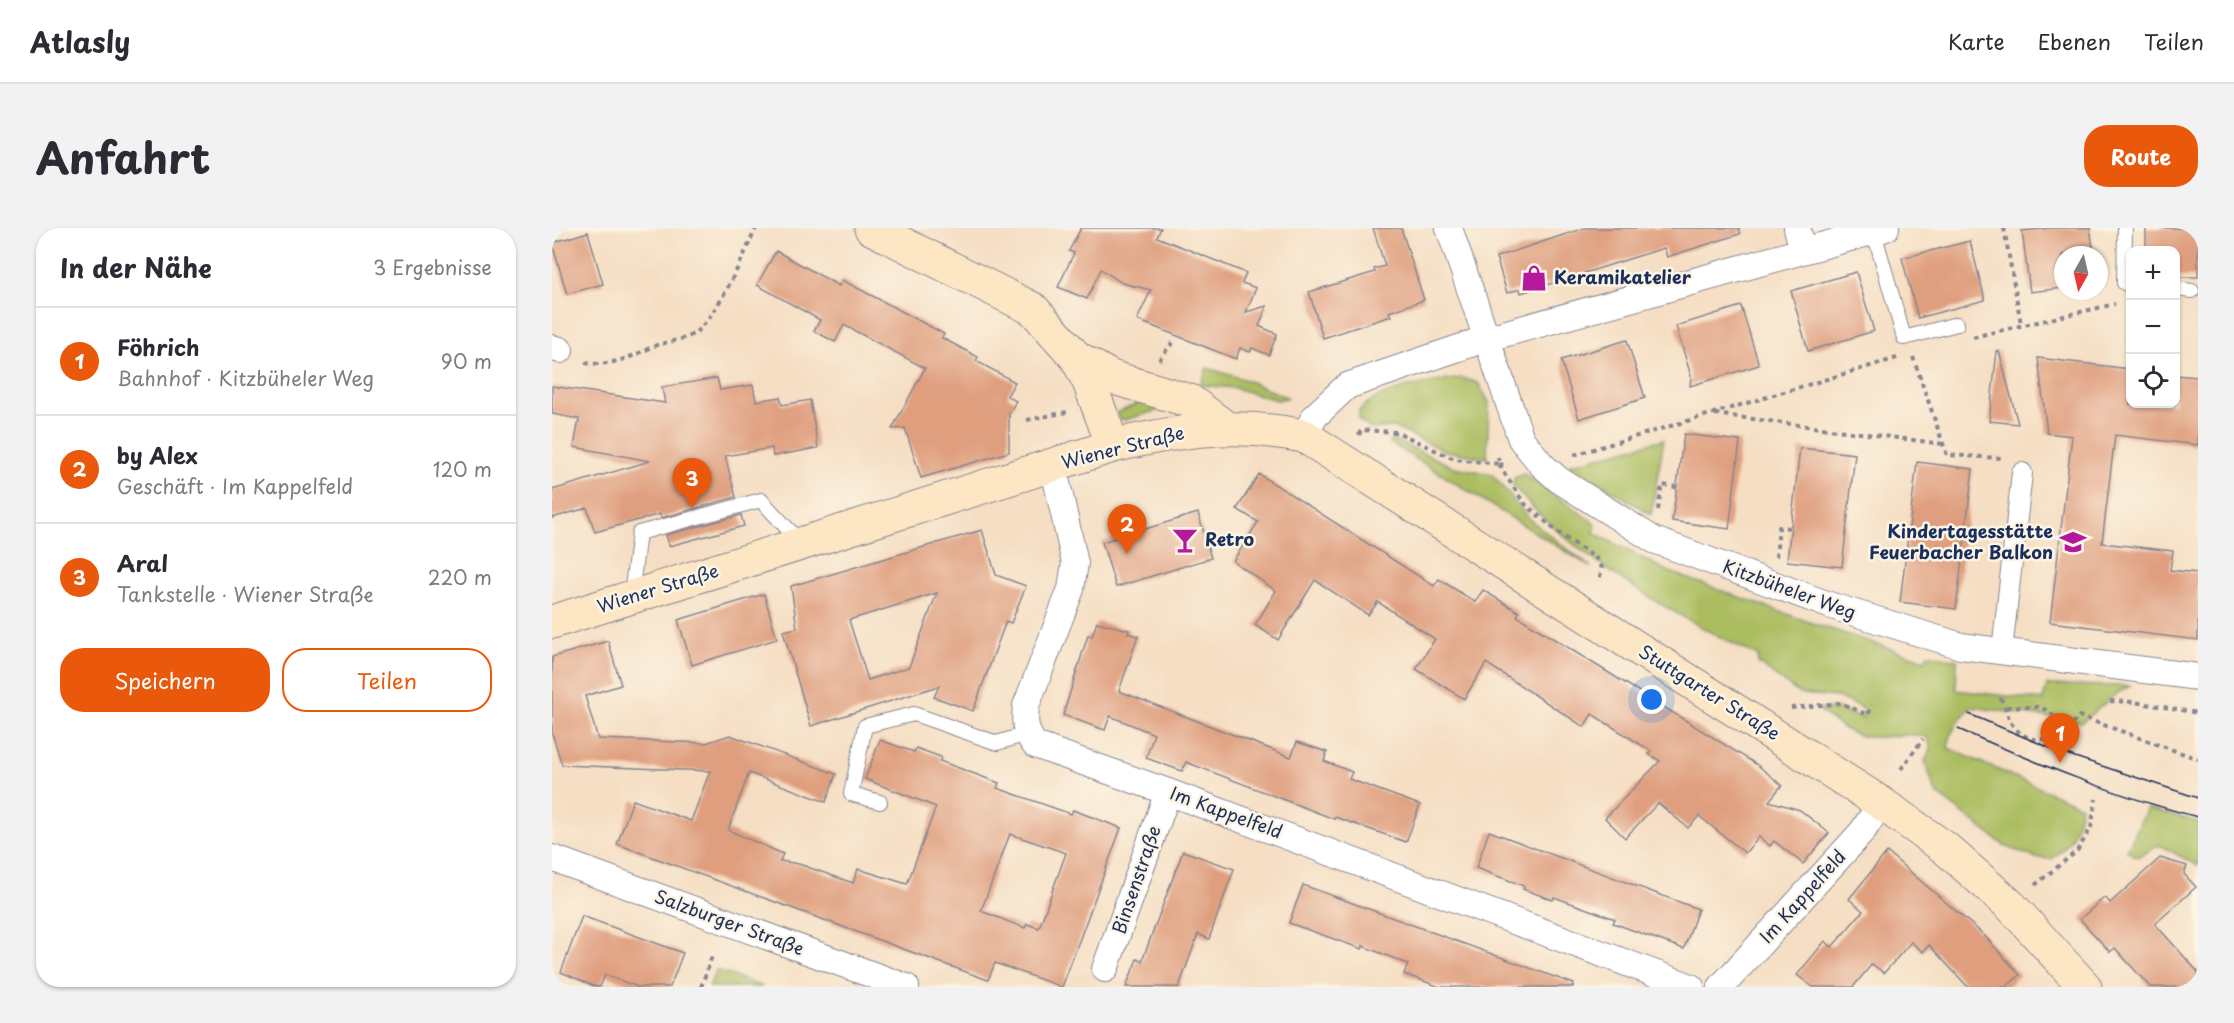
<!DOCTYPE html>
<html lang="de">
<meta charset="utf-8">
<style>
:root{--surface:#fff;--page:#f2f2f3;--text:#2b2b33;--muted:#7c7c81;--line:#e1e1e2;--accent:#ea580c}
body{margin:0;font-family:"Playpen Sans",sans-serif;background:var(--page);color:var(--text)}
.controls{position:absolute;right:18px;top:18px;display:grid;overflow:hidden;border-radius:12px;box-shadow:0 2px 4px #0004}
.controls button{width:54px;height:54px;display:grid;place-items:center;padding:0;border:0;border-bottom:2px solid var(--line);background:var(--surface);color:var(--text);font:30px sans-serif}
.compass{position:absolute;left:1502px;top:18px;width:54px;height:54px;border-radius:50%;background:var(--surface);box-shadow:0 2px 4px #0004;rotate:188deg}
.you{position:absolute;left:1100px;top:472px;width:21px;height:21px;margin:-15px;border:4px solid #fff;border-radius:50%;background:#1a73e8;box-shadow:0 0 0 9px #1a73e833}
.badge{display:grid;place-items:center;width:39px;height:39px;border-radius:50%;background:var(--accent);color:#fff;font-size:20px;font-weight:700}
.pin{position:absolute;translate:-50% -50px;filter:drop-shadow(0 2px 3px #0008)}
.pin::after{content:'';position:absolute;top:32px;width:21px;height:18px;background:inherit;clip-path:polygon(0 0,100% 0,50% 100%)}
.list{margin:0;padding:0;list-style:none}
h2{display:flex;justify-content:space-between;align-items:center;height:78px;margin:0;padding:0 24px;font-size:26px}
h2 small{font-size:20px;font-weight:400;color:var(--muted)}
.list li{display:grid;grid-template-columns:39px 1fr auto;gap:18px;align-items:center;box-sizing:border-box;height:108px;padding:0 24px;border-top:2px solid var(--line)}
.list b{display:block;font-size:22px;white-space:nowrap}
.list p{margin:0;font-size:20px;white-space:nowrap;color:var(--muted)}
.list em{font-size:20px;font-style:normal;color:var(--muted)}
.actions{display:flex;gap:12px;padding:18px 24px}
.actions a{flex:1;padding:14px 0;border:2px solid var(--accent);border-radius:24px;text-align:center;font-size:21px;color:var(--accent)}
.actions .main{background:var(--accent);color:#fff}
.icon{flex:none;width:33px;height:33px;fill:none;stroke:currentColor;stroke-width:2;stroke-linecap:round;stroke-linejoin:round}
.map{position:relative;flex:none;width:1646px;height:759px;overflow:hidden;border-radius:24px}
header{display:flex;align-items:center;gap:36px;box-sizing:border-box;height:84px;padding:0 30px;background:var(--surface);border-bottom:2px solid var(--line)}
header strong{font-size:28px}
nav{display:flex;gap:33px;margin-inline-start:auto;font-size:21px}
.intro{display:flex;align-items:center;justify-content:space-between;box-sizing:border-box;height:144px;padding:0 36px}
h1{margin:0;font-size:42px}
.button{padding:15px 27px;border-radius:24px;background:var(--accent);color:#fff;font-size:21px;font-weight:700}
main{display:flex;gap:36px;padding:0 36px}
aside{flex:1;background:var(--surface);border-radius:24px;box-shadow:0 2px 4px #0004}
.map>svg:first-child{display:block}
.green{fill:#acbd60;stroke:#64765f;stroke-width:1.5}
.building{fill:#df9e7e;fill-rule:evenodd}
.lines{fill:none;stroke-linecap:round;stroke-linejoin:round}
.service-casing{stroke:#888690;stroke-width:16}
.pedestrian-casing{stroke:#888690;stroke-width:22}
.minor-casing{stroke:#888690;stroke-width:28}
.secondary-casing{stroke:#888690;stroke-width:35}
.path{stroke:#888690;stroke-width:4;stroke-dasharray:4.5 4.5;stroke-linecap:butt}
.service{stroke:#fff;stroke-width:14}
.pedestrian{stroke:#fff;stroke-width:20}
.minor{stroke:#fff;stroke-width:26}
.secondary{stroke:#fce6c4;stroke-width:33}
.tram{stroke:#1b2f5e;stroke-width:1.5}
.labels{text-anchor:middle;stroke-width:5;stroke-linejoin:round;paint-order:stroke}
.poi-label{font-size:18px;font-weight:bold;fill:#1b2f5e;stroke:#fcf5e5;text-anchor:start}
.street-label{font-size:18px;fill:#1b2f5e;stroke:#fcf5e5}
</style>
<header>
<strong>Atlasly</strong>
<nav><a>Karte</a><a>Ebenen</a><a>Teilen</a></nav>
</header>
<div class="intro"><h1>Anfahrt</h1><a class="button">Route</a></div>
<main>
<aside>
<h2>In der Nähe<small>3 Ergebnisse</small></h2>
<ul class="list">
<li><span class="badge">1</span><div><b>Föhrich</b><p>Bahnhof · Kitzbüheler Weg</p></div><em>90 m</em></li>
<li><span class="badge">2</span><div><b>by Alex</b><p>Geschäft · Im Kappelfeld</p></div><em>120 m</em></li>
<li><span class="badge">3</span><div><b>Aral</b><p>Tankstelle · Wiener Straße</p></div><em>220 m</em></li>
</ul>
<div class="actions"><a class="main">Speichern</a><a>Teilen</a></div>
</aside>
<div class="map">
<svg width="1646" height="759" viewBox="0 0 1646 759">
<rect width="100%" height="100%" fill="#fcf5e5"/>
<filter id="ink" filterUnits="userSpaceOnUse"><feTurbulence type="fractalNoise" baseFrequency=".0167" numOctaves="2"/><feDisplacementMap in="SourceGraphic" scale="12" xChannelSelector="R" yChannelSelector="G"/><feConvolveMatrix kernelMatrix="1 2 1 2 8 2 1 2 1" color-interpolation-filters="sRGB"/></filter>
<filter id="wash" filterUnits="userSpaceOnUse"><feTurbulence type="fractalNoise" baseFrequency=".008" numOctaves="4" result="noise"/><feDisplacementMap in="SourceGraphic" scale="24" xChannelSelector="R" yChannelSelector="G"/><feGaussianBlur stdDeviation="1.35" result="paint"/><feColorMatrix in="noise" values="0 0 0 0 0 0 0 0 0 0 0 0 0 0 0 0 0 1.4 0 .05"/><feComposite in="paint" operator="in"/></filter>
<g filter="url(#wash)">
<rect width="100%" height="100%" fill="#f5dec3"/>
<g class="green">
<path d="M655 140 694 152 736 170 725 172 683 160 648 157Z"/>
<path d="M910 150 926 155 937 174 935 230 893 223 841 199 819 201 807 192V183C825 160 882 154 910 150Z"/>
<path d="M592 173 613 180 573 192 568 191 564 185Z"/>
<path d="M840 211 902 239 940 246 978 292 1039 339 837 214Z"/>
<path d="M1112 211 1099 286 1017 237Z"/>
<path d="M972 246 1044 296 1042 305 1115 343 1257 394 1373 432 1376 426 1405 432 1404 462 1491 472 1495 457 1578 458 1564 466 1530 494 1420 479C1407 490 1398 502 1396 520L1529 578C1525 602 1520 616 1500 631L1484 630 1453 618 1384 565 1373 533 1379 521 1376 510C1356 502 1336 511 1315 509 1295 506 1281 493 1266 481H1286L1310 490 1313 482 1286 469 1248 466 1206 435V428C1126 390 1016 326 961 257L962 250Z"/>
<path d="M1595 580 1646 594V638L1608 617 1585 629 1575 623Z"/>
<path d="M164 742 211 759H157Z"/>
</g>
<g id="blocks">
<g class="building">
<path d="M529 0H609L605 9 694 45 690 55 704 60 694 84 715 78 707 98 725 106 717 127 700 120 698 124 688 120 684 131 585 92 599 62 570 55 549 41 535 71 506 59 522 25 517 23Z"/>
<path d="M821 0H849L872 72 837 84 839 88 771 110 757 64 823 44 822 41 833 38Z"/>
<path d="M1033 0H1187L1188 6 1115 29 1112 20 969 65 968 61 955 65 944 29Z"/>
<path d="M1498 0H1538L1542 27H1511V60L1478 64 1470 3Z"/>
<path d="M1594 0H1646V49H1623V22H1594Z"/>
<path d="M36 4 51 56 15 66 0 15Z"/>
<path d="M1418 13 1433 72 1366 90 1350 30Z"/>
<path d="M224 23 287 58 290 52 353 85 392 106 390 110 426 129 424 133 463 154 455 168 464 173 457 186V224L369 250 353 200 340 201 373 140 292 97 283 114 262 103 268 92 205 57Z"/>
<path d="M1304 44 1322 103 1256 123 1239 63Z"/>
<path d="M1189 78 1207 137 1138 158 1139 148 1124 98Z"/>
<path d="M1075 112 1093 170 1027 191 1009 132Z"/>
<path d="M1445 123H1447L1466 196 1437 193Z"/>
<path d="M1486 130 1578 141V176H1623V147L1646 149V217L1563 207 1550 315 1621 323 1618 342 1646 345V412L1498 394 1520 208 1495 205Z"/>
<path d="M165 150 168 162 201 157 204 173 228 169 230 177 258 172 266 220 221 228 220 220 173 228 184 269 109 290 108 286 43 304 35 280 0 290V262L98 233 22 219 27 191 0 186V158L113 175 110 159Z"/>
<path d="M1132 206 1188 213 1177 301 1120 293Z"/>
<path d="M1248 220 1303 226 1290 339 1235 333Z"/>
<path d="M1365 234 1421 241 1404 381 1348 374Z"/>
<path d="M707 246 882 358 887 351 923 374 931 362 967 384 965 388 1204 536 1230 557 1217 573 1248 582 1277 605 1251 636 1222 613 1218 618 1207 609 1193 625 1147 588 1136 600 1106 575 1073 610 1053 590 1108 533 1097 526 1099 523 1040 486 1032 499 934 435 912 471 864 441 883 411 826 374 816 387 763 352 726 412 703 397 724 363 681 333 706 294 685 281Z"/>
<path d="M646 285 659 330 564 359 550 314Z"/>
<path d="M189 287 192 298 117 318 114 307Z"/>
<path d="M430 302 444 347 474 358 459 395 454 393 421 483 382 469 387 458 259 498 231 403 245 400 239 358ZM385 365 357 439 316 452 297 392Z"/>
<path d="M212 366 225 411 140 437 126 392Z"/>
<path d="M545 394 577 402 576 405 586 408 567 463 739 529 745 514 775 524 772 533 800 544 797 551 868 577 854 614 783 589 782 591 634 534 630 543 594 530 602 506 558 488 553 502 511 487 536 407 540 408Z"/>
<path d="M56 413 69 457 33 468 46 511 154 515 178 507 284 546 274 574 197 545 176 602 231 626 228 633 247 636 301 655 306 641 355 656 384 579 313 551 328 512 362 524 364 520 389 529 388 533 447 555 445 560 519 586 521 582 569 600 510 759 443 735 436 752 65 616 81 572 139 593 158 543 10 537 0 505V429ZM458 606 514 625 487 700 475 696 473 700 429 683Z"/>
<path d="M937 603 1146 681 1132 721 1061 695 1063 691 1002 669 1001 672 971 661 972 658 924 640Z"/>
<path d="M631 623 682 641 657 711 646 706 627 759H574L585 731 590 733Z"/>
<path d="M1335 624 1432 707 1468 747 1454 759H1416L1377 717 1371 724 1359 714 1332 745 1320 736 1301 759H1261L1245 747 1273 713 1280 719 1311 683 1297 671Z"/>
<path d="M1608 630 1635 638 1632 646 1644 659 1603 696 1646 744V759H1598L1563 720 1558 724 1528 691 1553 669 1558 675Z"/>
<path d="M751 657 1022 756 1021 759H888L852 746 856 736 811 718 810 721 737 695Z"/>
<path d="M30 688 131 725 118 759H86L53 747 48 759H44L9 744Z"/>
</g>
</g>
</g>
<g filter="url(#ink)">
<use href="#blocks" fill-opacity="0" stroke="#888690" stroke-width="1.5"/>
<g class="lines">
<g class="service-casing">
<g id="service">
<path d="M1573 0 1572 55 1578 56"/>
<path d="M1322 4 1352 110 1405 96"/>
<path d="M1624 61 1640 63"/>
<path d="M79 367 87 305 209 272 249 315"/>
<path d="M328 574 299 566 313 498 362 486 445 515 475 506"/>
</g>
</g>
<g class="pedestrian-casing">
<path id="pedestrian" d="M1450 423 1470 245"/>
</g>
<g class="minor-casing">
<g id="minor">
<path d="M897 0 969 211 990 237 1007 252 1102 312 1277 377 1409 418 1646 449"/>
<path d="M1245 0 1251 22"/>
<path d="M0 120 8 122"/>
<path d="M752 208 763 188 795 158 933 111 1334 0"/>
<path d="M501 237 523 335 519 361 474 478C472 494 473 504 483 517L616 564 1139 759"/>
<path d="M0 630 354 759"/>
<path d="M553 741 616 564"/>
<path d="M1169 759 1310 604 1329 575"/>
</g>
</g>
<g class="secondary-casing">
<g id="secondary">
<path d="M319 0 481 81 524 129 537 154 561 218"/>
<path d="M524 129 559 149 638 173 673 199"/>
<path d="M0 394 561 218C628 202 683 194 752 208L1329 575 1393 620 1459 678 1533 759"/>
</g>
</g>
<g class="path">
<path d="M1452 0 1469 96"/>
<path d="M1421 109 1563 76"/>
<path d="M1361 129 1395 227 1451 230"/>
<path d="M607 132 621 114"/>
<path d="M33 135C58 138 75 131 98 120 112 113 128 114 141 106 163 93 193 25 204 0"/>
<path d="M1163 186 1391 216"/>
<path d="M475 192 515 184"/>
<path d="M807 207 809 202 845 204 902 231 947 236 946 229"/>
<path d="M1022 227 1345 130"/>
<path d="M947 236 956 238"/>
<path d="M947 237 972 275 1008 306 1045 331 1050 340 1047 353"/>
<path d="M1106 282 1110 257 1125 259"/>
<path d="M1224 329 1227 299 1239 300"/>
<path d="M1448 470C1455 478 1454 487 1459 495 1478 523 1510 511 1527 488L1646 531"/>
<path d="M1558 473 1582 474 1646 485"/>
<path d="M1455 479H1489L1511 493 1505 502"/>
<path d="M1239 480 1289 475 1316 487 1320 477"/>
<path d="M1349 541 1371 511"/>
<path d="M1483 657 1525 623 1539 600 1544 571"/>
<path d="M149 759 160 728"/>
</g>
<use href="#service" class="service"/>
<use href="#pedestrian" class="pedestrian"/>
<use href="#minor" class="minor"/>
<use href="#secondary" class="secondary"/>
<g class="tram">
<path d="M1417 486 1508 524 1646 570"/>
<path d="M1406 501C1485 535 1563 568 1646 589"/>
</g>
</g>
</g>
<defs>
<g id="shop-bare" transform="scale(2.07)"><path d="M-5-2.5h2.3a2.7 3.5 0 0 1 5.4 0H5L5.5 6h-11ZM-1.5-2.5h3a1.5 2.3 0 0 0-3 0Z" fill="#b5179e" stroke="#fcf5e5" stroke-width="2.5" paint-order="stroke"/></g>
<g id="bar-bare" transform="scale(2.07)"><path d="M-6-5H6L.8 .8V4.5H3.5V6h-7V4.5H-.8V.8Z" fill="#b5179e" stroke="#fcf5e5" stroke-width="2.5" paint-order="stroke"/></g>
<g id="school-bare" transform="scale(2.07)"><path d="M0-5L7-2L0 1L-7-2ZM-4 1L0 2.5L4 1V4Q0 6-4 4Z" fill="#b5179e" stroke="#fcf5e5" stroke-width="2.5" paint-order="stroke"/></g>
</defs>
<g fill-rule="evenodd">
<use href="#shop-bare" x="982" y="50"/>
<use href="#bar-bare" x="633" y="312"/>
<use href="#school-bare" x="1521" y="314"/>
</g>
<g class="labels">
<g class="poi-label">
<text x="1002" y="56">Keramikatelier</text>
<text x="1501" y="310" text-anchor="end">Kindertagesstätte<tspan x="1501" dy="21">Feuerbacher Balkon</tspan></text>
<text x="653" y="318">Retro</text>
</g>
<g class="street-label">
<text transform="translate(571 220) rotate(-14)" y="6">Wiener Straße</text>
<text transform="translate(106 361) rotate(-17)" y="6">Wiener Straße</text>
<text transform="translate(1237 362) rotate(20)" y="6">Kitzbüheler Weg</text>
<text transform="translate(1157 465) rotate(32)" y="6">Stuttgarter Straße</text>
<text transform="translate(674 585) rotate(20)" y="6">Im Kappelfeld</text>
<text transform="translate(585 652) rotate(-71)" y="6">Binsenstraße</text>
<text transform="translate(1251 669) rotate(-48)" y="6">Im Kappelfeld</text>
<text transform="translate(177 695) rotate(20)" y="6">Salzburger Straße</text>
</g>
</g>
</svg>
<div class="controls">
<button>+</button>
<button>−</button>
<button><svg class="icon" aria-label="locate" viewBox="0 0 24 24"><circle cx="12" cy="12" r="6"/><path d="M12 2v4M12 18v4M2 12h4M18 12h4"/></svg></button>
</div>
<svg class="compass" viewBox="-18 -18 36 36"><path d="M0-13l5 13h-10z" fill="#e53935"/><path d="M0 13l5-13h-10z" fill="#7c7c81"/></svg>
<div class="you"></div>
<div class="pin badge" style="left:1508px;top:535px">1</div>
<div class="pin badge" style="left:575px;top:326px">2</div>
<div class="pin badge" style="left:140px;top:280px">3</div>
</div>
</main>
